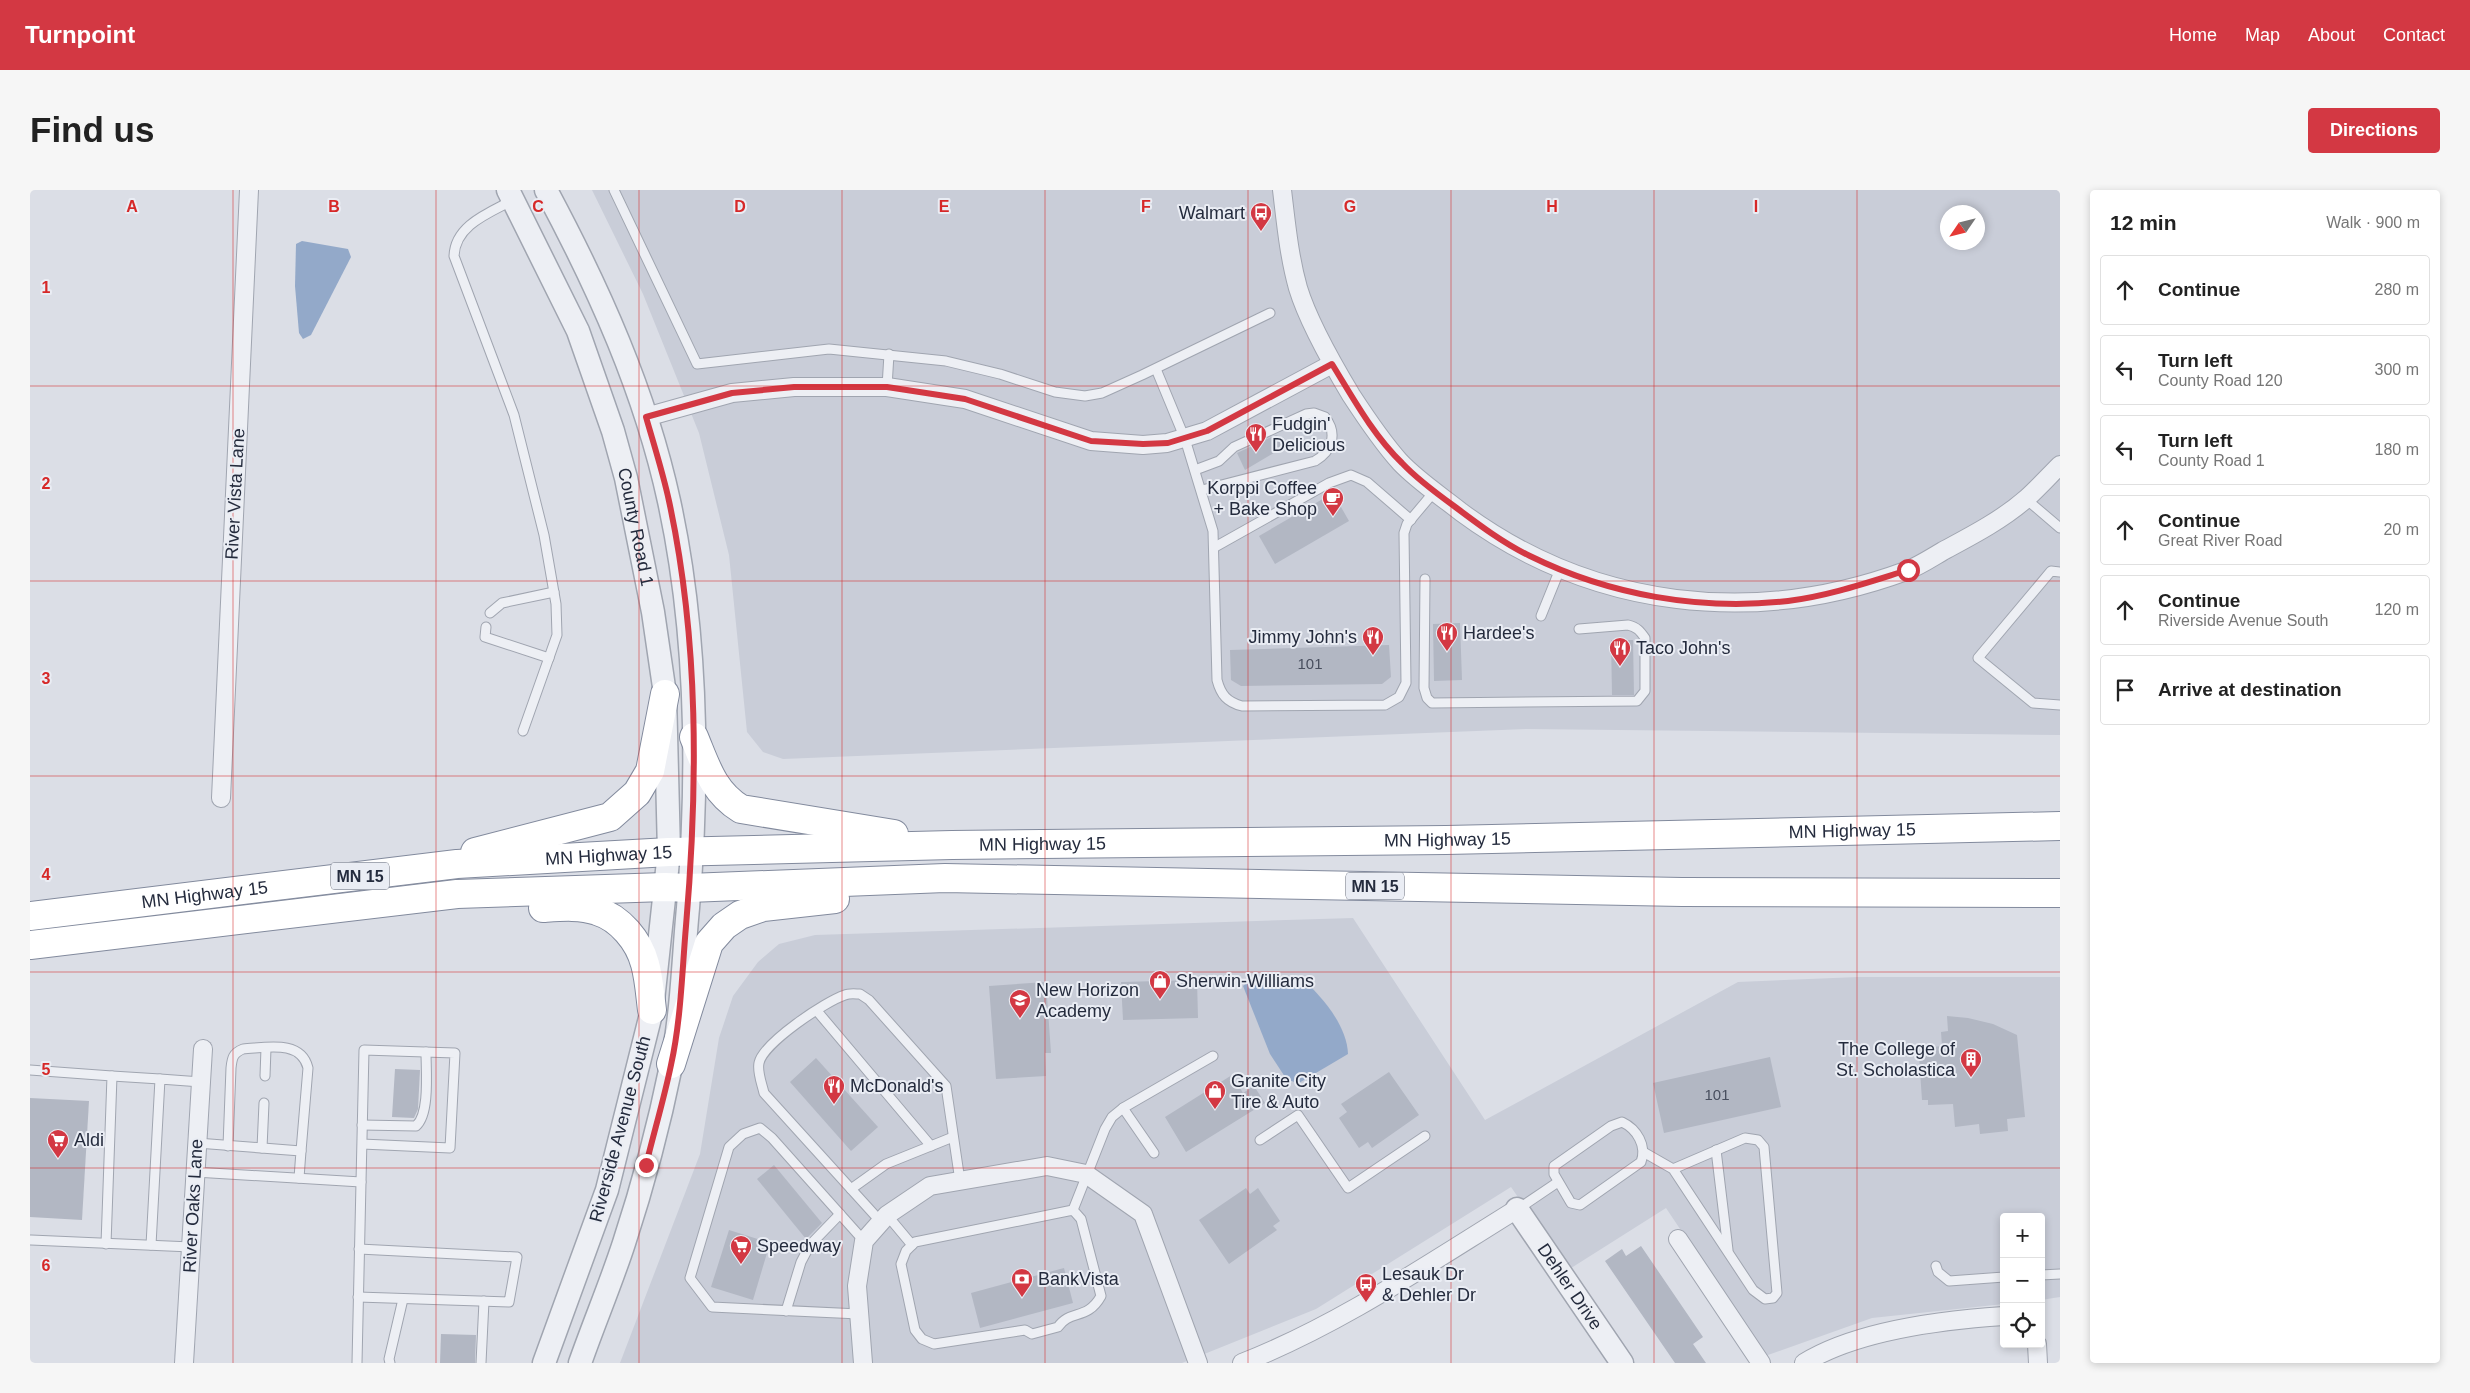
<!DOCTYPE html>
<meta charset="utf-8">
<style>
:root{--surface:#fff;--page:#f6f6f6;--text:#222;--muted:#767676;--line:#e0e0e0;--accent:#d33843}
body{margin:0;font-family:Helvetica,sans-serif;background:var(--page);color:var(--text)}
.controls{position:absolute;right:15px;bottom:15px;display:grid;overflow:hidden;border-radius:5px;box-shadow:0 2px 8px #0003}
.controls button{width:45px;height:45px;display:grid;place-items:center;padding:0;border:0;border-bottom:1px solid var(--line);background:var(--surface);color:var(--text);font:25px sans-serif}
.compass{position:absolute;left:1910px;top:15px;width:45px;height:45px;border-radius:50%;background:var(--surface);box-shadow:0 2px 8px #0003;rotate:235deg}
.stop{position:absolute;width:15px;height:15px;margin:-11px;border:4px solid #d33843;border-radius:50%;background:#fff}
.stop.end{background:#d33843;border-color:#fff;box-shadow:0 1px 5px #0008}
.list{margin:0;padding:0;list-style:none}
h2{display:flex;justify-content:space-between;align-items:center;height:65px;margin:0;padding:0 20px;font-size:21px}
h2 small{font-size:16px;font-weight:400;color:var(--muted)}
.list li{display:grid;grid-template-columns:32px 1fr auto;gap:15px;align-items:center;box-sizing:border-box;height:70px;margin:0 10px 10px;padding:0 10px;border:1px solid var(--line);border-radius:5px}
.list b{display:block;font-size:19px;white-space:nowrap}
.list p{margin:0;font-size:16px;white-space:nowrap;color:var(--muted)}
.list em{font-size:16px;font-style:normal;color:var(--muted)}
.icon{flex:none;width:28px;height:28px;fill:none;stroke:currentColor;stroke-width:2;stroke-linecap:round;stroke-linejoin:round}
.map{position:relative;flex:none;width:2030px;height:1173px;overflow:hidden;border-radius:5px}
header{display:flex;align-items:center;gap:30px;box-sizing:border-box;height:70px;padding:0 25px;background:var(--accent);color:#fff}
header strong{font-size:24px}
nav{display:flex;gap:28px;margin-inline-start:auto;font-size:18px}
.intro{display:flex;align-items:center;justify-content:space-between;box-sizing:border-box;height:120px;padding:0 30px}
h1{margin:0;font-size:35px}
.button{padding:12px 22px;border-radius:5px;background:var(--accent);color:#fff;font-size:18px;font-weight:700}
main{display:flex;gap:30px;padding:0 30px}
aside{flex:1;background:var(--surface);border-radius:5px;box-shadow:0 2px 8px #0003}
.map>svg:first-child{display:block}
.built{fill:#c9cdd8;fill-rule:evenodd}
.water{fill:#93a9c9}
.building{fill:#b2b7c3}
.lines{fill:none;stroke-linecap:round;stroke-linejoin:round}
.service-casing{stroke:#a0a5b0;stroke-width:11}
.minor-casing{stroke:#a0a5b0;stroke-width:20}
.tertiary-casing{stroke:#a0a5b0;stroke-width:25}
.trunk-casing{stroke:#828a9d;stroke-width:30}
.service{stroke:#edeff4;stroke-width:9}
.minor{stroke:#edeff4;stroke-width:18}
.tertiary{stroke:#edeff4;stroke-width:22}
.trunk{stroke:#fff;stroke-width:28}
.route{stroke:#d33843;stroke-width:6}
.grid{fill:none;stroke:#d62828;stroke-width:1;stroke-opacity:0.55}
.labels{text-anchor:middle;stroke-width:4;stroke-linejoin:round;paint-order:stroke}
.number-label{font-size:15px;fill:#484e5e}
.shield{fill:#eaedf4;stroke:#5f6574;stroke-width:1}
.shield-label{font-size:16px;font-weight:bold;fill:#242b3d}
.poi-label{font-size:18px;fill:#242b3d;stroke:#eaedf4;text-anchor:start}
.street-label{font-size:18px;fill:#242b3d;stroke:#eaedf4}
.grid-label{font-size:16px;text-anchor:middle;font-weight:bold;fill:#d62828;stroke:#eaedf4;stroke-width:4;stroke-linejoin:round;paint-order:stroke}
</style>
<header>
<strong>Turnpoint</strong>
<nav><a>Home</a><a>Map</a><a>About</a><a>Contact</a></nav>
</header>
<div class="intro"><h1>Find us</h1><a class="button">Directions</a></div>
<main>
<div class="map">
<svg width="2030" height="1173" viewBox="0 0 2030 1173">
<rect width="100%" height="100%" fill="#dbdee6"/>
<g class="built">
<path d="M562 0H2030V545L1496 539 753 569 733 562 717 542 699 365 669 243 613 104ZM1918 22H1948V52H1918Z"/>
<path d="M1323 728 1455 930 1708 792 1828 787H2030V1107L2011 1110V1027H1974V1114L1842 1128 1735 1166 1636 1018 1538 1080 1481 997 1286 1119 1152 1173H590L670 964 689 848 703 806 728 772 749 754 785 745Z"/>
</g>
<g class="water">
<path d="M272 51 318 59 321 67 281 145 273 149 269 143 265 96 266 54Z"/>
<path d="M1270 787C1291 805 1317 835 1318 864L1269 893 1257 890 1240 864 1213 796 1220 790Z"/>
</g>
<g class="building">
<path d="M1246 245 1254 248 1256 252 1254 257 1215 280 1207 263Z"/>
<path d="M1303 303 1319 331 1245 374 1229 346Z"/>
<path d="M1430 433 1432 490 1404 491 1403 434Z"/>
<path d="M1581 450H1603L1604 505H1582Z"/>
<path d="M1359 455 1361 487 1352 494 1211 496 1201 490 1200 460Z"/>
<path d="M1167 790 1168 828 1093 830 1091 792Z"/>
<path d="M1016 792 1021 863H1015L1016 886 966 889 959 796Z"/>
<path d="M1917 826 1938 828 1963 834 1987 845 1995 927 1977 929 1978 941 1950 944 1949 934 1925 937 1923 914 1898 915V910H1892L1889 866H1894L1893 858 1912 856 1911 842 1918 841Z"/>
<path d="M1740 867 1751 917 1634 943 1623 893Z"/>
<path d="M786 868 848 937 821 961 760 892Z"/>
<path d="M365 879 390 880 388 919 384 928 362 927Z"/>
<path d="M1359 882 1389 925 1342 958 1338 952 1329 958 1309 928 1317 922 1311 914Z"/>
<path d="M1202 885 1213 903 1224 896 1235 913 1156 962 1135 927Z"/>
<path d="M0 908 59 911 52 1030 0 1027Z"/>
<path d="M744 975 792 1033 776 1049 727 989Z"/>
<path d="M1216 998 1220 1004 1228 998 1250 1031 1243 1036 1247 1040 1199 1074 1169 1030Z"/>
<path d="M699 1040 740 1053 723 1110 681 1097Z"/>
<path d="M1611 1056 1673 1147 1663 1154 1676 1173H1645L1575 1071 1592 1059 1596 1066Z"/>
<path d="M1034 1078 1043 1113 950 1138 941 1103Z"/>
<path d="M411 1144 446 1145 445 1173H410Z"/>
</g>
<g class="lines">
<g class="service-casing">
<g id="service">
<path d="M584 0 667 174 799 159 916 171 970 184 1025 202 1055 206 1072 203 1112 185 1240 123"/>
<path d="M483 10C459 23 425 35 424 66L484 225 514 345 526 414 527 445 493 541"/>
<path d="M1126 179 1155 249 1183 341 1187 490C1191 505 1197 512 1212 516L1355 515 1369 507 1376 493 1374 343 1377 334 1404 302"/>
<path d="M857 197 859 164"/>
<path d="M1165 280 1189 271 1204 257 1276 224 1284 223 1295 227C1308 244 1302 261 1285 271L1172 300"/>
<path d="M1996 309 2030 338"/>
<path d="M1185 357 1299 293 1321 285 1337 292 1381 330"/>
<path d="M2030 382 2021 381 1948 468 2003 513 2030 515"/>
<path d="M1395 389 1394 498 1397 508 1402 513 1607 511 1615 501V448C1610 441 1607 437 1598 435L1549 439"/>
<path d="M460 423 472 413 524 402"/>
<path d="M1511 426 1530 379"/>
<path d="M456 437 455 447 519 468"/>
<path d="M787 821 901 956"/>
<path d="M0 880 82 886 76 1054"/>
<path d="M82 886 130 889"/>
<path d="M235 886 236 858"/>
<path d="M1093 918 1124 963"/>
<path d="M1592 932C1607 939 1617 956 1611 972L1550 1015 1541 1013 1524 984V976L1581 936Z"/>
<path d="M332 935 386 936C400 924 396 881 396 862"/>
<path d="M1230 950 1268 925 1318 998 1395 946"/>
<path d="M167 953 271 961 269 988"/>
<path d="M198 956 201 878C202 868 203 863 213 859 235 858 271 849 278 878L271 961"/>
<path d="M232 958 234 913"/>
<path d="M1686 960 1698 1060"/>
<path d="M1615 963 1643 979 1723 1100 1735 1109 1743 1108 1747 1103 1734 957 1728 950 1715 948 1643 979"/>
<path d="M165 982 331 992 334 860 425 863 420 958 332 954"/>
<path d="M821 999 856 974 923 947"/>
<path d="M1488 1019 1528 992"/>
<path d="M1043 1020 885 1052 876 1061 871 1074 885 1140 892 1149 904 1154 995 1140 1002 1144 1028 1137C1040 1119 1057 1131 1071 1106L1051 1029 1043 1020 1075 939 1082 927 1093 918 1183 866"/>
<path d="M857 1025 882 1055"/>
<path d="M851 1032 734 903C732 894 727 882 729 873 733 853 796 811 815 805 819 803 826 804 830 804L839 810 916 896 930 991"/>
<path d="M1 1050 161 1057"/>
<path d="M121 1055 130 889 171 892"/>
<path d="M1906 1076 1908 1082 1919 1091 1974 1087"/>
<path d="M2011 1085 2030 1084"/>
<path d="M328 1107 479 1112 487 1067 329 1059"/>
<path d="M756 1121 771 1072 780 1055 810 1024"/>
<path d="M829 1124 682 1117 660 1088 699 957 713 944 730 938 742 948 834 1051"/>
<path d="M327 1173 331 992"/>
<path d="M360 1173 359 1169 373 1109"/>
<path d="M451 1173 454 1111"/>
</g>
</g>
<g class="minor-casing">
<g id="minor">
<path d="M1252 0C1256 33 1259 66 1268 98 1278 131 1303 175 1321 205 1336 228 1352 252 1370 272 1388 291 1411 306 1431 322 1562 419 1724 437 1876 381 1889 376 1901 368 1913 361 1941 346 1972 330 1997 308 2008 298 2019 286 2030 275"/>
<path d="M616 227 702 203 764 197H857L935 209 1061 251 1113 255 1137 253 1177 241 1302 174"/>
<path d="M191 608 219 0"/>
<path d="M1648 1049 1731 1173"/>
<path d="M2007 1154 2008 1173"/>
<path d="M154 1173 173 859"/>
<path d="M833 1173 827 1096 834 1051 857 1025 900 996 1017 976 1056 984 1113 1024 1168 1173"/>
<path d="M1212 1173C1309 1135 1398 1074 1487 1019"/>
<path d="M1774 1173C1826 1141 1913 1130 1974 1126"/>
</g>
</g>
<g class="tertiary-casing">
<g id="tertiary">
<path id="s1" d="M478 0 548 141 583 241 596 288 623 422 635 504 639 662 622 820 577 1000 514 1173"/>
<path d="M516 0C569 99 615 201 639 311 668 444 669 584 658 718 653 770 652 825 641 876 629 935 613 995 594 1053 581 1093 564 1133 550 1173"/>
<path id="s2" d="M1487 1019 1592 1173"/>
</g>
</g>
<g class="trunk-casing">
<g id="trunk">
<path d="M664 547C676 576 683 602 711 619L864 644"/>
<path d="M445 662 580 627 607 603 620 581 635 504"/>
<path d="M513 718C529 717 551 715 567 721 590 728 609 751 615 774 619 788 620 804 622 820"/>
<path id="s3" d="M0 726 427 674 639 662 922 655 1416 650 2030 636"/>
<path d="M0 755 427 704 635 697 659 698 915 688 1652 702 2030 703"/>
<path d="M641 874 679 753 694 736 710 725 733 717 805 709"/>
</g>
</g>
<use href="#service" class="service"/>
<use href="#minor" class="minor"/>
<use href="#tertiary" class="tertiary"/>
<use href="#trunk" class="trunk"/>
</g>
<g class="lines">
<path class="route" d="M616 975C624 942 634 909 641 875 651 830 652 782 656 736 668 595 669 450 639 311 633 283 624 255 616 227L702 203 764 197H857L935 209 1061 251 1113 254 1138 253 1177 241 1302 174C1323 208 1343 245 1372 273 1387 289 1406 303 1424 316 1448 334 1473 353 1500 366 1579 405 1670 421 1758 411 1799 406 1839 392 1878 380"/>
</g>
<path class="grid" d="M203 0V1173M406 0V1173M609 0V1173M812 0V1173M1015 0V1173M1218 0V1173M1421 0V1173M1624 0V1173M1827 0V1173M0 196H2030M0 391H2030M0 586H2030M0 782H2030M0 978H2030"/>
<defs>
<g id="bus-pin" transform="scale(1.125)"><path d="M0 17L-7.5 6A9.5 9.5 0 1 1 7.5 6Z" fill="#d33843" stroke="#eaedf4"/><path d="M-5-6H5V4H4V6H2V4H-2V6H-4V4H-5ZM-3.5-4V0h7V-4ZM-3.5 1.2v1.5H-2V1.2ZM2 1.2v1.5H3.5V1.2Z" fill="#fff"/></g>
<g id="restaurant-pin" transform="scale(1.125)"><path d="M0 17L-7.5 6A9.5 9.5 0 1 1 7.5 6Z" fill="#d33843" stroke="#eaedf4"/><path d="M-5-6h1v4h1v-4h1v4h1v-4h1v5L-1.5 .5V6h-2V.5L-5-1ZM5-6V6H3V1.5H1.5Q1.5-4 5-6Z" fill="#fff"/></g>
<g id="cafe-pin" transform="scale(1.125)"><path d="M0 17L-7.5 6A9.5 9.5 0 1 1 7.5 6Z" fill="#d33843" stroke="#eaedf4"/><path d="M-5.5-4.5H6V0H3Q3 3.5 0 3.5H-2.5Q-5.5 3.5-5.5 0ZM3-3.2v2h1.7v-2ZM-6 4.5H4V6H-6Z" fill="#fff"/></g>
<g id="shop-pin" transform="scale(1.125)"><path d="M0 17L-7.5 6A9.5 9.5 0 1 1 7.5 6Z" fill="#d33843" stroke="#eaedf4"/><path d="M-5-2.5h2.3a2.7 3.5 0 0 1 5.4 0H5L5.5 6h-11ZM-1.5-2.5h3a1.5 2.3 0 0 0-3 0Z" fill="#fff"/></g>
<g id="school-pin" transform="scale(1.125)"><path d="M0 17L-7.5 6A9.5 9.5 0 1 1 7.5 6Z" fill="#d33843" stroke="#eaedf4"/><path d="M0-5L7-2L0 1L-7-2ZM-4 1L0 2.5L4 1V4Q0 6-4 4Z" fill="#fff"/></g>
<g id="building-pin" transform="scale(1.125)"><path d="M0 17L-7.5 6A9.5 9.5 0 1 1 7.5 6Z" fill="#d33843" stroke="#eaedf4"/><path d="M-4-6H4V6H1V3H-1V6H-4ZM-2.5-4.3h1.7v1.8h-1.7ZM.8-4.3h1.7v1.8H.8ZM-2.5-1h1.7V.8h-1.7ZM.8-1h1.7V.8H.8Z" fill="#fff"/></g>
<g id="supermarket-pin" transform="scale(1.125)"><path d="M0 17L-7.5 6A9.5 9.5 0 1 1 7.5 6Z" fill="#d33843" stroke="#eaedf4"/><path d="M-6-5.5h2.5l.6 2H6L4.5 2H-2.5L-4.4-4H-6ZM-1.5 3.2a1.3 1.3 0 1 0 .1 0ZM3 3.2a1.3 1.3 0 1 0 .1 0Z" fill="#fff"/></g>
<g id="bank-pin" transform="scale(1.125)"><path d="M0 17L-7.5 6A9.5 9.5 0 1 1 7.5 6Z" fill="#d33843" stroke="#eaedf4"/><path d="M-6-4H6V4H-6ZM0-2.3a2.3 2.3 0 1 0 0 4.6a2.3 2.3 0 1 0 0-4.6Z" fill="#fff"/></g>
</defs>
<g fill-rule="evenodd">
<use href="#bus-pin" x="1231" y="23"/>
<use href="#restaurant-pin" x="1226" y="244"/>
<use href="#cafe-pin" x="1303" y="308"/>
<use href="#restaurant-pin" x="1417" y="443"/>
<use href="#restaurant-pin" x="1343" y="447"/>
<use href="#restaurant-pin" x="1590" y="458"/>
<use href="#shop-pin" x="1130" y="791"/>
<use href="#school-pin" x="990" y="810"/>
<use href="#building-pin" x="1941" y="869"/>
<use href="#restaurant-pin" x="804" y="896"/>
<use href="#shop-pin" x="1185" y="901"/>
<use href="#supermarket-pin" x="28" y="950"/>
<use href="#supermarket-pin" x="711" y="1056"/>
<use href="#bank-pin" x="992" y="1089"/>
<use href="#bus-pin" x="1336" y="1094"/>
</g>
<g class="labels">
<g class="number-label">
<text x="1280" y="479">101</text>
<text x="1687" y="910">101</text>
</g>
<g class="shield">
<rect x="301" y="672.5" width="58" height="27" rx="4"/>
<rect x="1316" y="682.5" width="58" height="27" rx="4"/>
</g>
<g class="shield-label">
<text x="330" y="692">MN 15</text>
<text x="1345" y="702">MN 15</text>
</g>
<g class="poi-label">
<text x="1215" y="29" text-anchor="end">Walmart</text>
<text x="1242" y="240">Fudgin'<tspan x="1242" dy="21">Delicious</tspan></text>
<text x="1287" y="304" text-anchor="end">Korppi Coffee<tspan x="1287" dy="21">+ Bake Shop</tspan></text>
<text x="1433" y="449">Hardee's</text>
<text x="1327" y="453" text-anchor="end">Jimmy John's</text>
<text x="1606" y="464">Taco John's</text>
<text x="1146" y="797">Sherwin-Williams</text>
<text x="1006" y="806">New Horizon<tspan x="1006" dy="21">Academy</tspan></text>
<text x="1925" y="865" text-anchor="end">The College of<tspan x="1925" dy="21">St. Scholastica</tspan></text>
<text x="1201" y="897">Granite City<tspan x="1201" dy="21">Tire &amp; Auto</tspan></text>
<text x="820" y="902">McDonald's</text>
<text x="44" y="956">Aldi</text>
<text x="727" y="1062">Speedway</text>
<text x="1352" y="1090">Lesauk Dr<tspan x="1352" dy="21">&amp; Dehler Dr</tspan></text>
<text x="1008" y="1095">BankVista</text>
</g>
<g class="street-label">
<text transform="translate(205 304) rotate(-87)" y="6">River Vista Lane</text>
<text dy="6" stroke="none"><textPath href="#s1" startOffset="362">County Road 1</textPath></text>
<text dy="6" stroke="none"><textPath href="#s3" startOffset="1826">MN Highway 15</textPath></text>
<text dy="6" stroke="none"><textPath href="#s3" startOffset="1421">MN Highway 15</textPath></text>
<text dy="6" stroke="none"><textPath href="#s3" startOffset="1016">MN Highway 15</textPath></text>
<text dy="6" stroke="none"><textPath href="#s3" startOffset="582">MN Highway 15</textPath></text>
<text dy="6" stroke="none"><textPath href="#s3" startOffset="176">MN Highway 15</textPath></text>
<text transform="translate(590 939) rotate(-75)" y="6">Riverside Avenue South</text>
<text transform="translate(163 1016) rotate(-87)" y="6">River Oaks Lane</text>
<text dy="6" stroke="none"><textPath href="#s2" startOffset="94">Dehler Drive</textPath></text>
</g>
</g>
<g class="grid-label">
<text x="102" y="22">A</text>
<text x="304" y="22">B</text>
<text x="508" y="22">C</text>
<text x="710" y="22">D</text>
<text x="914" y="22">E</text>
<text x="1116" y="22">F</text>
<text x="1320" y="22">G</text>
<text x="1522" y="22">H</text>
<text x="1726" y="22">I</text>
<text x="16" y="103">1</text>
<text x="16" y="299">2</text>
<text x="16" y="494">3</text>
<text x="16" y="690">4</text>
<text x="16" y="885">5</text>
<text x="16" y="1081">6</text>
</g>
</svg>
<div class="controls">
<button>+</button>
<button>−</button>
<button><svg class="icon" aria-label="locate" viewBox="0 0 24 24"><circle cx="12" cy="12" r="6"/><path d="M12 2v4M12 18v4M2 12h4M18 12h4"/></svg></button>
</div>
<svg class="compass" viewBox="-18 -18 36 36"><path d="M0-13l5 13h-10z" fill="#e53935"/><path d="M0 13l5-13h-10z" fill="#767676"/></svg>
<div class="stop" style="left:1878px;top:380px"></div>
<div class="stop end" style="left:616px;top:975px"></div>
</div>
<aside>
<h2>12 min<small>Walk · 900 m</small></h2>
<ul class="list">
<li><svg class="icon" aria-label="ahead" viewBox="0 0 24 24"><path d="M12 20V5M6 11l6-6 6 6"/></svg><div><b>Continue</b></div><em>280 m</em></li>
<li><svg class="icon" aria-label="left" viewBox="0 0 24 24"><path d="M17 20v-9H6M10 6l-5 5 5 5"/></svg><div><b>Turn left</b><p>County Road 120</p></div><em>300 m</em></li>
<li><svg class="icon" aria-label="left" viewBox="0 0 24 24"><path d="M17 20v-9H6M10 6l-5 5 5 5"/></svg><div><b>Turn left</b><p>County Road 1</p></div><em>180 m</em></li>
<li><svg class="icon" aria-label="ahead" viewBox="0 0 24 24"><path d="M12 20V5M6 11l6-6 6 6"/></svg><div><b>Continue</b><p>Great River Road</p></div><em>20 m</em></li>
<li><svg class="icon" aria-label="ahead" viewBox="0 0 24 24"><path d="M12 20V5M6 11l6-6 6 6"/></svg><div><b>Continue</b><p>Riverside Avenue South</p></div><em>120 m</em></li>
<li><svg class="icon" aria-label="arrive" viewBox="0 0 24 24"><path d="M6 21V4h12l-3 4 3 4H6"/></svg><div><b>Arrive at destination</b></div></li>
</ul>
</aside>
</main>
